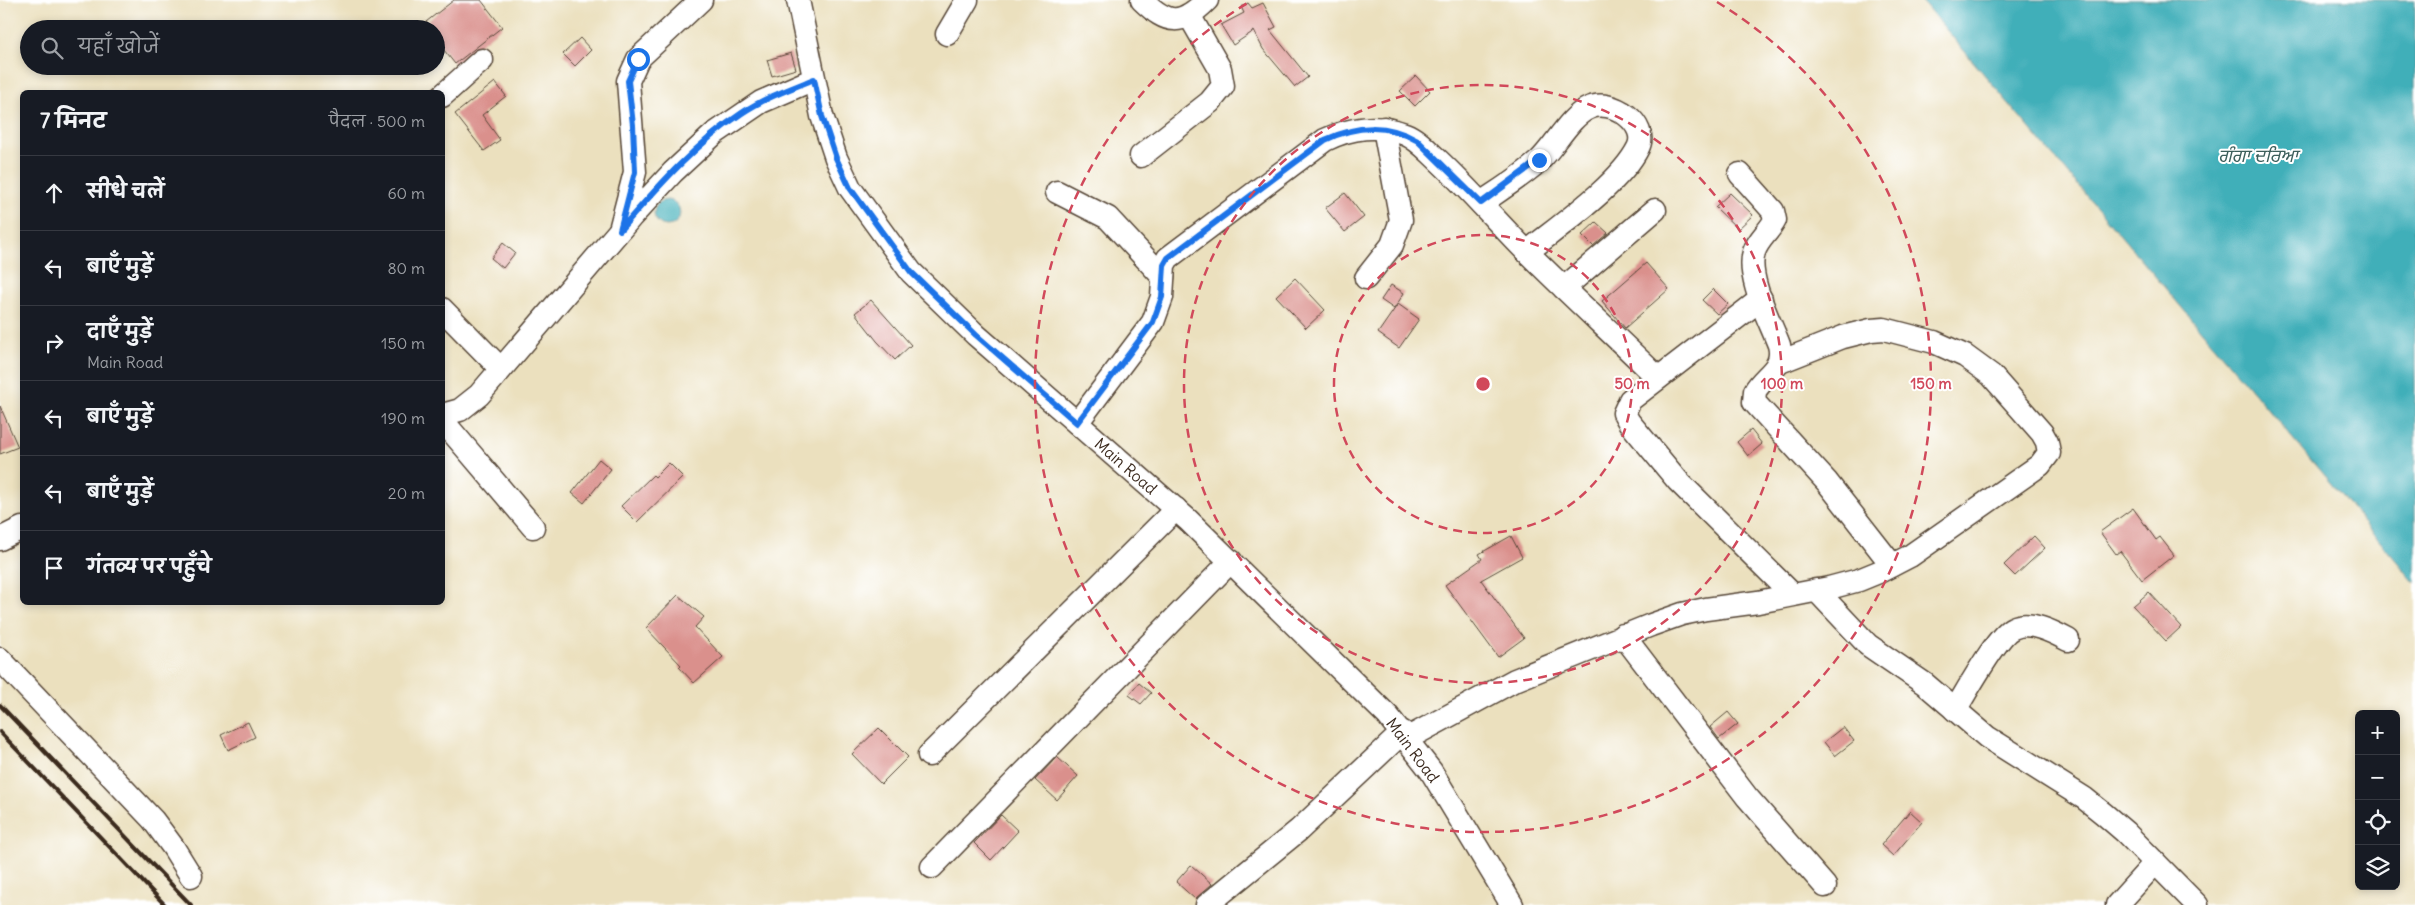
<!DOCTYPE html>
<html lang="hi">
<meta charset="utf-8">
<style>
:root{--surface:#171b24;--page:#242831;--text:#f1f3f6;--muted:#9ea1a6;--line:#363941}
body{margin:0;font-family:Delius,"Playpen Sans Deva","Noto Sans Gurmukhi",sans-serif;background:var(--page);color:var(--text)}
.controls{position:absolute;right:15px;bottom:15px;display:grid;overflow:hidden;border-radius:8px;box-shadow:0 2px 8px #0003}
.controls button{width:45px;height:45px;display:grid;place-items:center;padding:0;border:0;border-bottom:1px solid var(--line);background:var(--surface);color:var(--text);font:25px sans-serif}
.stop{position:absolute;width:15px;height:15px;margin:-11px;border:4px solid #1a73e8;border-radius:50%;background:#fff}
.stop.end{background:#1a73e8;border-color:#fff;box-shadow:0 1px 5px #0008}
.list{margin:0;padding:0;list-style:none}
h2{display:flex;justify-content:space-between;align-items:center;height:65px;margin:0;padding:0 20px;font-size:21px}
h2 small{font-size:16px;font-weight:400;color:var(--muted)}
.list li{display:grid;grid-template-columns:32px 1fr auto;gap:15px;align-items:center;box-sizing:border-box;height:75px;padding:0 20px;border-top:1px solid var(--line)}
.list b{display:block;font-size:19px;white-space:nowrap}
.list p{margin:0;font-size:16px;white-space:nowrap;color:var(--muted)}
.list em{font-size:16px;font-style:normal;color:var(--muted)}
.icon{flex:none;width:28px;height:28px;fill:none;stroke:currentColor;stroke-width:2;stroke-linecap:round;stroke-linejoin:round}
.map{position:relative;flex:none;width:2415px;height:905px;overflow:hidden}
.search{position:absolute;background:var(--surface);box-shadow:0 2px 8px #0003;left:20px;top:20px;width:425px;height:55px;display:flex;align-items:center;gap:12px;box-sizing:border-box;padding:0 18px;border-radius:28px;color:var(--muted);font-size:19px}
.panel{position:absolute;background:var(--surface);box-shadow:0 2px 8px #0003;left:20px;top:90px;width:425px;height:515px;border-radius:8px}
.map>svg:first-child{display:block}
.water{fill:#3fafb9;stroke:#3d6c6c}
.building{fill:#da908c}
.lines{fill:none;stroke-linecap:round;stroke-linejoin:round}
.minor-casing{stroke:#554536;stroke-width:25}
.minor{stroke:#fff;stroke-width:22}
.rail{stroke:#3b2a1e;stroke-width:4}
.route{stroke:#1a73e8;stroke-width:6}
.ring{fill:none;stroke:#d1495b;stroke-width:2.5;stroke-dasharray:9 6}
.labels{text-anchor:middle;stroke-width:4;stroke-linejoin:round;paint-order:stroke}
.street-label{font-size:16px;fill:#3b2a1e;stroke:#fff}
.water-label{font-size:18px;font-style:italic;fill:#3d5f5c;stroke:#fff}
.centre{fill:#d1495b;stroke:#fff;stroke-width:2.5}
.ring-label{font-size:15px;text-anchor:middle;font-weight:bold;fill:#d1495b;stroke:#fff;stroke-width:4;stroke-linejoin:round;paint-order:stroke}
</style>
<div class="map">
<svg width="2415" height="905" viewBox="0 0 2415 905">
<rect width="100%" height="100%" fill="#fff"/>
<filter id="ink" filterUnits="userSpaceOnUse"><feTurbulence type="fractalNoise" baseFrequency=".02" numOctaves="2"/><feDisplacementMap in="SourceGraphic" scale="10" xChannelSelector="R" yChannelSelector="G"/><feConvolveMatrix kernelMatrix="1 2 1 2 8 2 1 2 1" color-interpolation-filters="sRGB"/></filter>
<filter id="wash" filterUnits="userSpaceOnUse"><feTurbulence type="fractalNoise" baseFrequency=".0096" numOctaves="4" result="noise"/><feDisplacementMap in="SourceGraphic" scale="20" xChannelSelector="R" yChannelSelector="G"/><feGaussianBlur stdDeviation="1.12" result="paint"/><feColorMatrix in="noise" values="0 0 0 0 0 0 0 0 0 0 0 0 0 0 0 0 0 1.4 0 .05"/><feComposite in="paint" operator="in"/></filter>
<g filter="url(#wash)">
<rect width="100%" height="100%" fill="#ebe0be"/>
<g class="water">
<path d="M1921 0H2415V583Z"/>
<circle cx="667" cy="213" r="13"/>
</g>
<g id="blocks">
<g class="building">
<path d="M454 0H481L502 27 455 64 436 40V29H417Z"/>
<path d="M1248 3 1252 8 1263 3 1276 27 1270 30 1308 77 1295 87 1263 49 1254 31 1233 45 1221 25 1244 13 1241 7Z"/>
<path d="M580 38 591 50 575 66 563 54Z"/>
<path d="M791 53 796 69 772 76 767 60Z"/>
<path d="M1416 76 1430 91 1415 106 1400 91Z"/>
<path d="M495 82 506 96 482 115 500 140 484 151 455 114Z"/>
<path d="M1345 193 1364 217 1345 232 1325 208Z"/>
<path d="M1730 193 1753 215 1738 229 1715 207Z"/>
<path d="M1596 222 1608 233 1593 246 1582 235Z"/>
<path d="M503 243 515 253 503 268 491 258Z"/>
<path d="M1646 263 1669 289 1625 328 1602 301Z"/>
<path d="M1295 278 1325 310 1306 328 1276 296Z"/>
<path d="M1391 285 1404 293 1394 309 1381 300Z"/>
<path d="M1713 289 1728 304 1717 314 1702 300Z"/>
<path d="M871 300 911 345 895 360 877 341 855 313Z"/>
<path d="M1398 304 1419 319 1399 348 1378 333Z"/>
<path d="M0 406 18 447 0 454Z"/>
<path d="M1751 430 1762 444 1748 456 1737 442Z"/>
<path d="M599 459 611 469 584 503 572 493Z"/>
<path d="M669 463 683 477 637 522 621 506 653 475 655 477Z"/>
<path d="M2133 508 2156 540 2160 537 2174 555 2142 580 2120 551 2116 554 2100 532Z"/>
<path d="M1511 536 1522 557 1481 580 1524 638 1498 657 1445 585 1482 559 1479 554Z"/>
<path d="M2034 536 2045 548 2015 576 2004 565Z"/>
<path d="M2149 592 2181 627 2166 641 2133 606Z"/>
<path d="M678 595 704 617 695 627 723 657 694 683 679 667 681 665 646 628Z"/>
<path d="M1139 683 1151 693 1141 704 1129 695Z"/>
<path d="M1728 712 1738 724 1719 739 1710 727Z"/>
<path d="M248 722 255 737 228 750 221 735Z"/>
<path d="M1843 727 1854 741 1835 756 1824 742Z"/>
<path d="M879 728 908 757 881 784 852 754Z"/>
<path d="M1057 757 1078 776 1057 800 1035 780Z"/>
<path d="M1910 811 1922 822 1893 856 1881 845Z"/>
<path d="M1001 815 1018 831 991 860 974 843Z"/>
<path d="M1191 865 1212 884 1195 899 1176 882Z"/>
</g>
</g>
</g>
<g filter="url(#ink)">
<use href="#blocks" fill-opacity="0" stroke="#554536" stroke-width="1"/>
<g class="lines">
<g class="minor-casing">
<g id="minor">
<path d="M798 0 822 116 836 158 850 188 911 272 976 335 1188 520 1388 716 1431 771 1512 905"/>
<path d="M1142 0C1168 25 1181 26 1207 0"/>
<path d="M947 34 967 0"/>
<path d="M442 96 482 60"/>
<path d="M1141 156 1210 102 1223 86 1220 69 1189 15"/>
<path d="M1740 174 1773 211 1775 220C1769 232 1758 239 1754 252 1746 277 1770 321 1779 345 1785 368 1765 374 1755 391L1754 402 1827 482 1892 565"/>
<path d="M1057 192 1108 218 1163 277"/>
<path d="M1481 203C1500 190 1521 177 1539 161 1555 146 1570 116 1589 108 1612 97 1650 125 1638 148 1620 184 1559 226 1527 252"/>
<path d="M621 226 635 172 628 81 638 59 701 0"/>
<path d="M1366 278 1392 245 1401 220 1384 128"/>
<path d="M1564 288 1655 210"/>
<path d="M1761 299 1630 400 1624 413 1629 422 1678 481 1792 594"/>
<path d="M442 309 501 369"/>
<path d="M442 415 460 410 479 395 632 216 673 172 714 134 761 102 814 79"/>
<path d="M442 420 533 527"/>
<path d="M1077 423 1153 322 1162 297 1164 265 1168 258 1325 140C1352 127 1377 124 1405 134 1418 139 1428 151 1438 160 1469 189 1497 222 1527 252 1570 295 1615 336 1658 378"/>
<path d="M0 539 22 528"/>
<path d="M1816 590 1868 645 1925 684 1987 737 2084 798 2104 814 2125 832 2197 905"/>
<path d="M1623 635 1747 797 1825 886"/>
<path d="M0 659 153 820 173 847 191 876"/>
<path d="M1955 710C1966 693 1997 635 2013 628 2030 620 2053 632 2068 640"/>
<path d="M1408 738 1515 680 1651 625 1682 614 1706 609 1758 602 1829 588 1859 580 1881 571 1910 556 2040 465 2049 453 2047 442 2042 433 1991 375 1965 356 1934 342 1884 329 1871 330 1843 337 1780 362"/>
<path d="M929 755 1176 509"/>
<path d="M932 867 1231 561"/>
<path d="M1207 905 1299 830 1403 732"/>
<path d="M2117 905 2155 863"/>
</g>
</g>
<use href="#minor" class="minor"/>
<g class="rail">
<path d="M0 705 191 905"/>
<path d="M0 732 165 905"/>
</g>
</g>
</g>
<g class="lines" filter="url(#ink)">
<path class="route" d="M638 59 628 81 633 125 635 172 620 230C657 188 695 144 742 113 764 98 790 89 814 79L822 116 836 158 850 188 911 272 976 335 1077 423 1153 322 1162 297 1164 265 1168 258 1325 140C1357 125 1387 123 1418 141L1481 203 1539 160"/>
</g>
<g class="ring">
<circle cx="1483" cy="384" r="149"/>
<circle cx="1483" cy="384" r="299"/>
<path d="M1717 2A448 448 0 1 1 1249 2"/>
</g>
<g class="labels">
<g class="street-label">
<text transform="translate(1126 466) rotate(41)" y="6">Main Road</text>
<text transform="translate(1413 750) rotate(53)" y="6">Main Road</text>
</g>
<g class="water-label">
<text x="2258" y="162">ਗੰਗਾ ਦਰਿਆ</text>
</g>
</g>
<circle cx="1483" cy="384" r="8" class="centre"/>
<g class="ring-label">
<text x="1632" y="389">50 m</text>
<text x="1782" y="389">100 m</text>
<text x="1931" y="389">150 m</text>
</g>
</svg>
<div class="controls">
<button>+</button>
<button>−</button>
<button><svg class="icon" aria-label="locate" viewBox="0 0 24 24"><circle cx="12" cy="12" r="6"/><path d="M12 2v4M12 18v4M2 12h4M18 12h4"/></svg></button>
<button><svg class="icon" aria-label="layers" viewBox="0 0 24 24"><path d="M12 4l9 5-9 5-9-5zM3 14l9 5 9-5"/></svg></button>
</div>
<div class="stop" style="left:638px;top:59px"></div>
<div class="stop end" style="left:1539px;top:160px"></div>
<div class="search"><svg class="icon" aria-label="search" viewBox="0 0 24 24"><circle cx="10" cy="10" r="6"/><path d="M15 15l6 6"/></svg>यहाँ खोजें</div>
<section class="panel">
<h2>7 मिनट<small>पैदल · 500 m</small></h2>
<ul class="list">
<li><svg class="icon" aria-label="ahead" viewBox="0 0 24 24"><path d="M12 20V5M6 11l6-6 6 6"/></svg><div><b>सीधे चलें</b></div><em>60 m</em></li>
<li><svg class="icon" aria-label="left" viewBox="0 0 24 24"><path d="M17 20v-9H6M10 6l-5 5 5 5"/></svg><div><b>बाएँ मुड़ें</b></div><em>80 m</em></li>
<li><svg class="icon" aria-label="right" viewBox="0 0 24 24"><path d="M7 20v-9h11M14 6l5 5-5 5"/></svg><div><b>दाएँ मुड़ें</b><p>Main Road</p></div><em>150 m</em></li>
<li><svg class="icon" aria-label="left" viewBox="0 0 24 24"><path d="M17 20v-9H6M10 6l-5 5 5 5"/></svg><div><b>बाएँ मुड़ें</b></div><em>190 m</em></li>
<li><svg class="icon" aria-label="left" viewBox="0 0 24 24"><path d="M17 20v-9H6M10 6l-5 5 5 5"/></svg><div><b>बाएँ मुड़ें</b></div><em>20 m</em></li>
<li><svg class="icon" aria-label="arrive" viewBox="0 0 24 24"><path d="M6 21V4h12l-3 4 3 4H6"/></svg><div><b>गंतव्य पर पहुँचे</b></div></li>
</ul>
</section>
</div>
